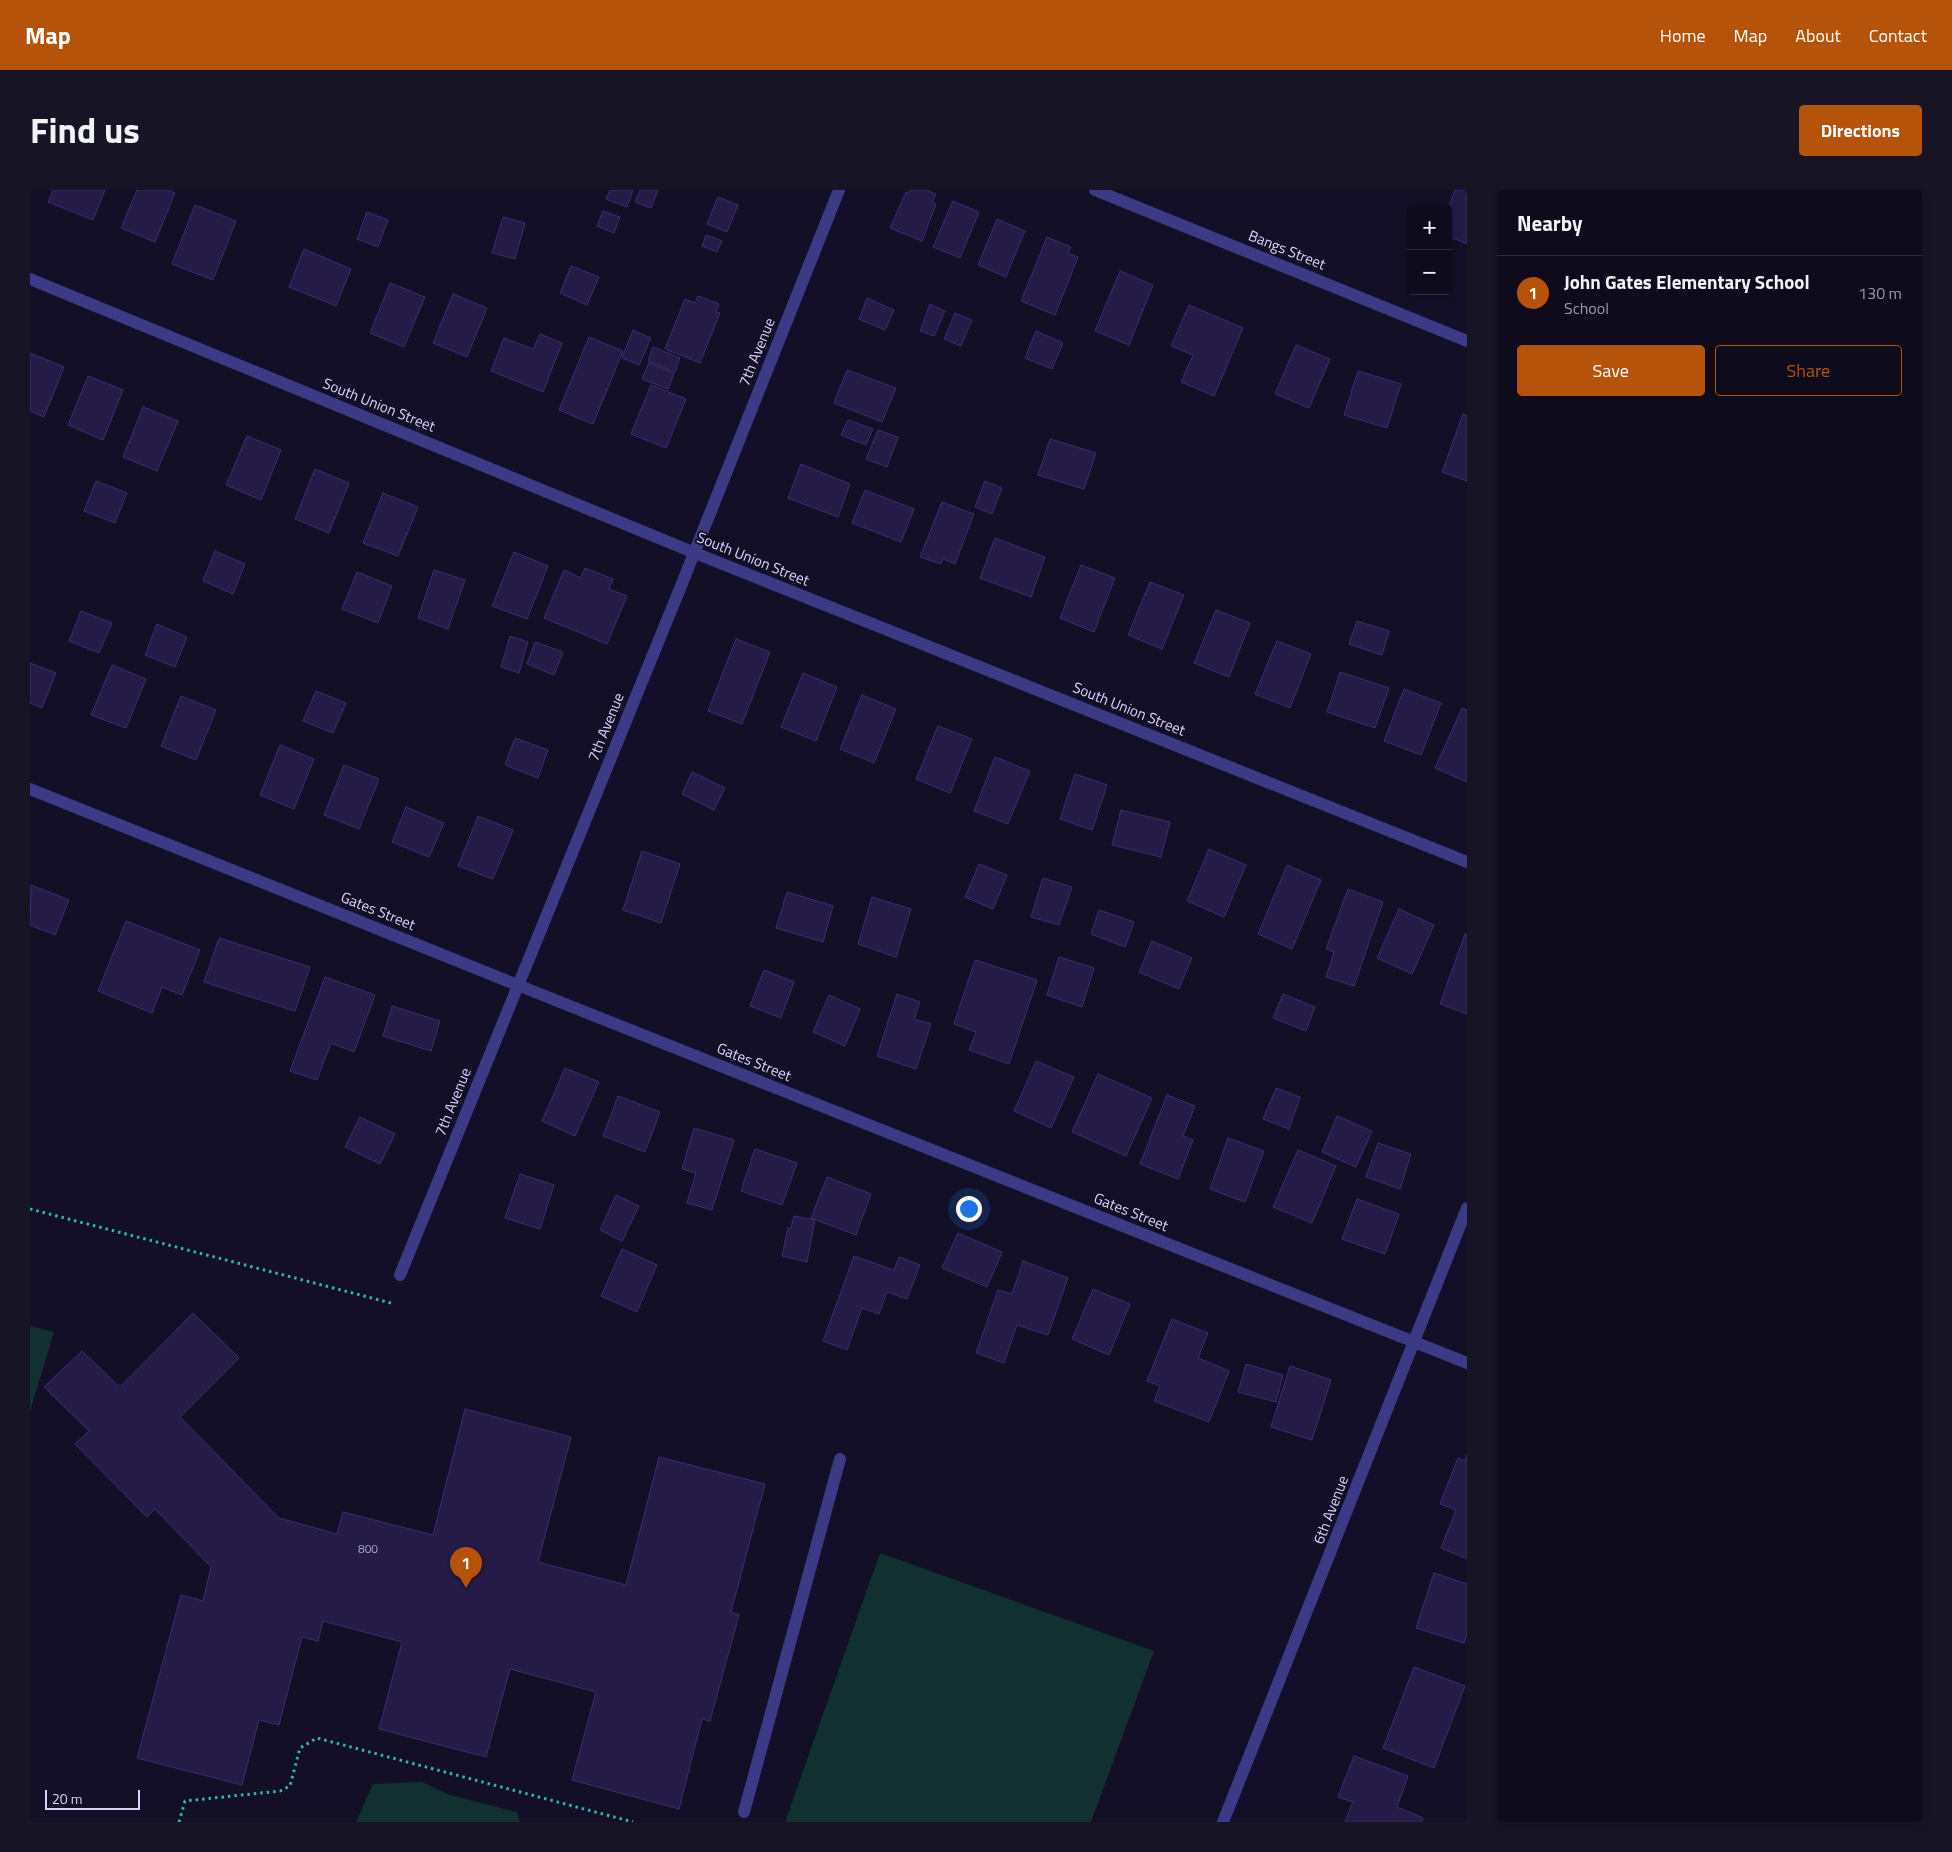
<!DOCTYPE html>
<meta charset="utf-8">
<style>
:root{--surface:#0e0b1c;--page:#171425;--text:#f1f3f6;--muted:#9b9ba3;--line:#2e2b3b;--accent:#b45309}
body{margin:0;font-family:"Titillium Web",sans-serif;background:var(--page);color:var(--text)}
.controls{position:absolute;right:15px;top:15px;display:grid;overflow:hidden;border-radius:5px;box-shadow:0 2px 8px #0003}
.controls button{width:45px;height:45px;display:grid;place-items:center;padding:0;border:0;border-bottom:1px solid var(--line);background:var(--surface);color:var(--text);font:25px sans-serif}
.scale{position:absolute;left:15px;bottom:12px;width:95px;box-sizing:border-box;padding-left:5px;border:2px solid #d9d4ff;border-top:0;font-size:14px;line-height:18px;white-space:nowrap;color:#d9d4ff;-webkit-text-stroke:4px #130f26;paint-order:stroke}
.you{position:absolute;left:938px;top:1018px;width:18px;height:18px;margin:-12px;border:4px solid #fff;border-radius:50%;background:#1a73e8;box-shadow:0 0 0 8px #1a73e833}
.badge{display:grid;place-items:center;width:32px;height:32px;border-radius:50%;background:var(--accent);color:#fff;font-size:16px;font-weight:700}
.pin{position:absolute;translate:-50% -41px;filter:drop-shadow(0 1px 2px #0008)}
.pin::after{content:'';position:absolute;top:26px;width:18px;height:15px;background:inherit;clip-path:polygon(0 0,100% 0,50% 100%)}
.list{margin:0;padding:0;list-style:none}
h2{display:flex;justify-content:space-between;align-items:center;height:65px;margin:0;padding:0 20px;font-size:21px}
h2 small{font-size:16px;font-weight:400;color:var(--muted)}
.list li{display:grid;grid-template-columns:32px 1fr auto;gap:15px;align-items:center;box-sizing:border-box;height:75px;padding:0 20px;border-top:1px solid var(--line)}
.list b{display:block;font-size:19px;white-space:nowrap}
.list p{margin:0;font-size:16px;white-space:nowrap;color:var(--muted)}
.list em{font-size:16px;font-style:normal;color:var(--muted)}
.actions{display:flex;gap:10px;padding:15px 20px}
.actions a{flex:1;padding:11px 0;border:1px solid var(--accent);border-radius:5px;text-align:center;font-size:18px;color:var(--accent)}
.actions .main{background:var(--accent);color:#fff}
.map{position:relative;flex:none;width:1437px;height:1632px;overflow:hidden;border-radius:5px}
header{display:flex;align-items:center;gap:30px;box-sizing:border-box;height:70px;padding:0 25px;background:var(--accent);color:#fff}
header strong{font-size:24px}
nav{display:flex;gap:28px;margin-inline-start:auto;font-size:18px}
.intro{display:flex;align-items:center;justify-content:space-between;box-sizing:border-box;height:120px;padding:0 30px}
h1{margin:0;font-size:35px}
.button{padding:12px 22px;border-radius:5px;background:var(--accent);color:#fff;font-size:18px;font-weight:700}
main{display:flex;gap:30px;padding:0 30px}
aside{flex:1;background:var(--surface);border-radius:5px;box-shadow:0 2px 8px #0003}
.map>svg:first-child{display:block}
.green{fill:#12302f}
.building{fill:#241b47;stroke:#3b2d73}
.lines{fill:none;stroke-linecap:round;stroke-linejoin:round}
.path{stroke:#2fb8b0;stroke-width:3;stroke-dasharray:2.5 4;stroke-linecap:butt}
.lane{stroke:#3d3a85;stroke-width:12}
.street{stroke:#3d3a85;stroke-width:12}
.labels{text-anchor:middle;stroke-width:4;stroke-linejoin:round;paint-order:stroke}
.number-label{font-size:12px;fill:#aca6d1}
.street-label{font-size:15px;fill:#d9d4ff;stroke:#130f26}
</style>
<header>
<strong>Map</strong>
<nav><a>Home</a><a>Map</a><a>About</a><a>Contact</a></nav>
</header>
<div class="intro"><h1>Find us</h1><a class="button">Directions</a></div>
<main>
<div class="map">
<svg width="1437" height="1632" viewBox="0 0 1437 1632">
<rect width="100%" height="100%" fill="#130f26"/>
<g class="green">
<path d="M0 1136 24 1142 0 1221Z"/>
<path d="M850 1363 1124 1461 1061 1632H755Z"/>
<path d="M392 1592 420 1605 487 1622 490 1632H326L343 1594Z"/>
</g>
<g class="building">
<path d="M23 0H75L63 30 18 12Z"/>
<path d="M107 0H139L145 3 125 52 91 38Z"/>
<path d="M580 0H603L597 17 576 9Z"/>
<path d="M610 0H628L621 18 605 12Z"/>
<path d="M880 0H896L906 4 902 13 906 14 892 51 860 38 876 2 879 3Z"/>
<path d="M1425 0H1437V54L1418 46V19Z"/>
<path d="M688 7 708 15 697 42 677 34Z"/>
<path d="M923 11 949 22 930 68 903 57Z"/>
<path d="M165 15 206 31 183 90 142 74Z"/>
<path d="M573 21 590 27 584 43 567 36Z"/>
<path d="M337 22 358 30 348 57 327 49Z"/>
<path d="M473 27 495 33 485 69 462 63Z"/>
<path d="M967 29 995 41 976 87 948 75Z"/>
<path d="M676 45 692 51 687 62 672 56Z"/>
<path d="M1017 47 1041 57 1038 63 1048 67 1025 125 991 111Z"/>
<path d="M274 59 321 79 306 116 259 97Z"/>
<path d="M541 76 569 87 557 115 530 103Z"/>
<path d="M1090 81 1123 95 1099 155 1065 141Z"/>
<path d="M360 93 395 107 374 157 340 143Z"/>
<path d="M423 104 457 118 437 167 403 153Z"/>
<path d="M668 106 689 114 686 122 690 123 670 173 635 159 655 109 665 113Z"/>
<path d="M837 108 864 120 855 140 829 129Z"/>
<path d="M900 114 915 121 904 146 890 141Z"/>
<path d="M1159 115 1213 138 1184 206 1151 192 1163 165 1141 156Z"/>
<path d="M925 123 942 130 931 156 914 149Z"/>
<path d="M603 140 621 148 609 175 592 168Z"/>
<path d="M1006 141 1033 153 1022 179 995 168Z"/>
<path d="M510 144 532 153 513 202 461 181 474 148 503 159Z"/>
<path d="M559 147 593 161 563 234 529 220Z"/>
<path d="M1266 155 1300 169 1279 218 1245 204Z"/>
<path d="M623 157 650 168 645 182 618 171Z"/>
<path d="M0 163 34 177 14 227 0 221Z"/>
<path d="M619 173 644 183 638 199 612 189Z"/>
<path d="M817 180 866 198 852 232 804 213Z"/>
<path d="M1328 181 1371 194 1357 238 1314 225Z"/>
<path d="M58 186 93 200 73 250 38 235Z"/>
<path d="M621 195 656 209 636 258 601 244Z"/>
<path d="M113 217 148 231 127 281 93 267Z"/>
<path d="M1433 224 1437 226V291L1412 282Z"/>
<path d="M818 230 843 239 836 255 811 245Z"/>
<path d="M848 240 868 247 857 277 836 269Z"/>
<path d="M217 246 251 260 231 310 196 295Z"/>
<path d="M1020 249 1066 263 1054 299 1008 285Z"/>
<path d="M771 274 820 294 808 327 758 308Z"/>
<path d="M285 279 319 293 299 343 265 329Z"/>
<path d="M66 291 97 303 85 333 54 321Z"/>
<path d="M955 291 972 298 962 324 945 317Z"/>
<path d="M835 300 884 319 871 352 822 333Z"/>
<path d="M353 303 388 317 368 366 333 353Z"/>
<path d="M912 312 944 324 925 374 913 369 911 374 890 367Z"/>
<path d="M965 348 1015 367 1001 407 950 388Z"/>
<path d="M185 361 215 374 203 404 173 391Z"/>
<path d="M484 362 518 376 497 429 462 416Z"/>
<path d="M1051 375 1085 388 1064 442 1030 428Z"/>
<path d="M555 378 583 389 579 399 597 406 577 454 514 428 534 380 551 388Z"/>
<path d="M404 380 435 390 418 439 388 428Z"/>
<path d="M327 382 362 396 348 433 312 419Z"/>
<path d="M1120 392 1154 405 1132 459 1098 445Z"/>
<path d="M1186 420 1220 433 1199 487 1164 473Z"/>
<path d="M51 421 82 433 69 463 39 451Z"/>
<path d="M1327 431 1359 441 1352 465 1319 454Z"/>
<path d="M127 434 157 447 145 477 115 465Z"/>
<path d="M480 446 498 452 489 483 471 477Z"/>
<path d="M706 449 740 462 712 534 678 521Z"/>
<path d="M1247 451 1281 464 1260 518 1225 504Z"/>
<path d="M505 452 533 462 524 485 497 474Z"/>
<path d="M0 473 26 483 12 518 0 513Z"/>
<path d="M82 475 116 489 96 538 61 525Z"/>
<path d="M1310 482 1359 498 1345 538 1297 522Z"/>
<path d="M773 483 807 497 786 551 751 537Z"/>
<path d="M1374 499 1411 513 1391 565 1354 551Z"/>
<path d="M286 501 316 513 303 543 273 531Z"/>
<path d="M832 505 866 519 844 573 810 559Z"/>
<path d="M151 506 186 520 166 570 131 556Z"/>
<path d="M1432 518 1437 520V592L1405 578Z"/>
<path d="M908 536 942 549 920 603 886 589Z"/>
<path d="M485 548 518 560 508 588 475 575Z"/>
<path d="M250 555 284 569 264 619 230 605Z"/>
<path d="M965 567 1000 581 978 634 944 621Z"/>
<path d="M314 575 349 589 329 639 294 625Z"/>
<path d="M662 582 695 598 684 620 652 604Z"/>
<path d="M1045 584 1077 595 1062 640 1030 629Z"/>
<path d="M376 617 414 633 399 667 362 652Z"/>
<path d="M1091 620 1140 632 1131 667 1082 655Z"/>
<path d="M448 626 483 640 463 689 428 676Z"/>
<path d="M1179 659 1216 675 1194 727 1157 711Z"/>
<path d="M612 661 650 674 631 733 593 720Z"/>
<path d="M949 674 977 685 963 719 935 707Z"/>
<path d="M1257 675 1291 690 1262 759 1228 744Z"/>
<path d="M1013 688 1042 697 1029 735 1001 727Z"/>
<path d="M1 695 39 710 25 745 0 735Z"/>
<path d="M1318 699 1353 712 1324 796 1296 787 1304 762 1296 759Z"/>
<path d="M757 702 803 716 793 752 746 738Z"/>
<path d="M842 707 881 719 866 767 828 754Z"/>
<path d="M1369 719 1404 735 1382 784 1347 768Z"/>
<path d="M1069 720 1104 732 1095 757 1061 744Z"/>
<path d="M96 731 170 760 152 805 132 797 122 823 68 801Z"/>
<path d="M1435 744 1437 745V824L1410 814Z"/>
<path d="M189 748 280 777 265 821 174 792Z"/>
<path d="M1122 751 1162 768 1149 799 1109 782Z"/>
<path d="M1029 767 1064 778 1052 817 1017 805Z"/>
<path d="M945 770 1007 790 979 874 939 860 946 842 924 834Z"/>
<path d="M734 780 764 792 751 828 720 816Z"/>
<path d="M295 787 345 805 324 862 301 853 287 890 260 881Z"/>
<path d="M867 804 890 812 884 829 901 834 886 879 847 866Z"/>
<path d="M1253 804 1285 817 1276 841 1243 828Z"/>
<path d="M799 805 830 819 815 856 783 842Z"/>
<path d="M362 816 410 831 401 861 353 846Z"/>
<path d="M1006 871 1044 887 1021 938 984 921Z"/>
<path d="M535 878 569 892 545 946 512 931Z"/>
<path d="M1068 884 1122 908 1096 966 1042 942Z"/>
<path d="M1246 898 1270 907 1259 939 1233 929Z"/>
<path d="M1137 905 1165 916 1153 946 1163 950 1148 989 1110 974Z"/>
<path d="M588 906 630 922 615 962 573 946Z"/>
<path d="M1307 926 1342 941 1326 977 1292 962Z"/>
<path d="M330 927 365 944 350 974 315 957Z"/>
<path d="M664 938 704 950 682 1020 657 1013 666 983 652 979Z"/>
<path d="M1198 948 1234 961 1215 1012 1180 999Z"/>
<path d="M1348 953 1381 964 1370 999 1336 987Z"/>
<path d="M725 959 767 973 752 1015 711 1001Z"/>
<path d="M1268 960 1306 976 1282 1033 1243 1017Z"/>
<path d="M490 984 524 995 510 1039 475 1028Z"/>
<path d="M797 987 841 1004 826 1045 781 1028Z"/>
<path d="M586 1005 609 1016 592 1051 570 1040Z"/>
<path d="M1327 1009 1369 1024 1355 1064 1312 1049Z"/>
<path d="M764 1026 785 1030 777 1072 752 1066 758 1038H761Z"/>
<path d="M928 1043 972 1062 957 1097 912 1078Z"/>
<path d="M592 1059 627 1075 607 1122 571 1106Z"/>
<path d="M824 1066 864 1080 869 1067 890 1075 877 1109 857 1102 849 1124 832 1118 817 1160 793 1151Z"/>
<path d="M993 1071 1038 1088 1018 1145 987 1135 974 1173 946 1163 968 1100 982 1104Z"/>
<path d="M1063 1099 1100 1114 1079 1165 1042 1149Z"/>
<path d="M163 1123 209 1168 150 1227 249 1328 307 1344 313 1322 403 1345 435 1219 541 1247 508 1372 596 1395 629 1267 735 1294 701 1422 709 1425 680 1531 672 1529 649 1619 542 1590 566 1502 480 1479 456 1567 349 1539 372 1452 293 1431 288 1451 272 1447 249 1535 229 1530 212 1595 107 1568 151 1405 173 1411 181 1377 125 1319 117 1327 45 1254 59 1241 14 1197 52 1161 90 1197Z"/>
<path d="M1142 1129 1178 1143 1168 1168 1199 1181 1179 1232 1124 1211 1130 1196 1117 1191Z"/>
<path d="M1216 1174 1253 1185 1246 1212 1208 1202Z"/>
<path d="M1260 1176 1301 1190 1282 1250 1241 1237Z"/>
<path d="M1437 1265V1369L1411 1358 1426 1320 1410 1314 1428 1268 1435 1271Z"/>
<path d="M1404 1383 1437 1394V1444L1434 1453 1386 1438Z"/>
<path d="M1384 1477 1435 1496 1404 1578 1353 1558Z"/>
<path d="M1324 1566 1378 1586 1367 1617 1393 1628 1392 1632H1315L1323 1612 1308 1607Z"/>
</g>
<g class="lines">
<g class="path">
<path d="M0 1019 361 1113"/>
<path d="M149 1632 155 1611 250 1601 260 1596 270 1558 287 1548 603 1632"/>
</g>
<path class="lane" d="M714 1622 810 1269"/>
<g class="street">
<path d="M1065 0 1437 151"/>
<path d="M0 89 665 363 1437 672"/>
<path d="M0 599 525 810 1437 1173"/>
<path d="M370 1085 651 396 809 0"/>
<path d="M1193 1632 1437 1018"/>
</g>
</g>
<g class="labels">
<g class="number-label">
<text x="338" y="1363">800</text>
</g>
<g class="street-label">
<text transform="translate(1257 60) rotate(22)" y="5">Bangs Street</text>
<text transform="translate(727 162) rotate(-68)" y="5">7th Avenue</text>
<text transform="translate(349 215) rotate(22)" y="5">South Union Street</text>
<text transform="translate(723 369) rotate(22)" y="5">South Union Street</text>
<text transform="translate(1099 519) rotate(22)" y="5">South Union Street</text>
<text transform="translate(576 537) rotate(-68)" y="5">7th Avenue</text>
<text transform="translate(348 721) rotate(22)" y="5">Gates Street</text>
<text transform="translate(724 872) rotate(22)" y="5">Gates Street</text>
<text transform="translate(423 912) rotate(-68)" y="5">7th Avenue</text>
<text transform="translate(1101 1022) rotate(22)" y="5">Gates Street</text>
<text transform="translate(1301 1320) rotate(-69)" y="5">6th Avenue</text>
</g>
</g>
</svg>
<div class="controls">
<button>+</button>
<button>−</button>
</div>
<div class="scale">20 m</div>
<div class="you"></div>
<div class="pin badge" style="left:436px;top:1398px">1</div>
</div>
<aside>
<h2>Nearby<small></small></h2>
<ul class="list">
<li><span class="badge">1</span><div><b>John Gates Elementary School</b><p>School</p></div><em>130 m</em></li>
</ul>
<div class="actions"><a class="main">Save</a><a>Share</a></div>
</aside>
</main>
